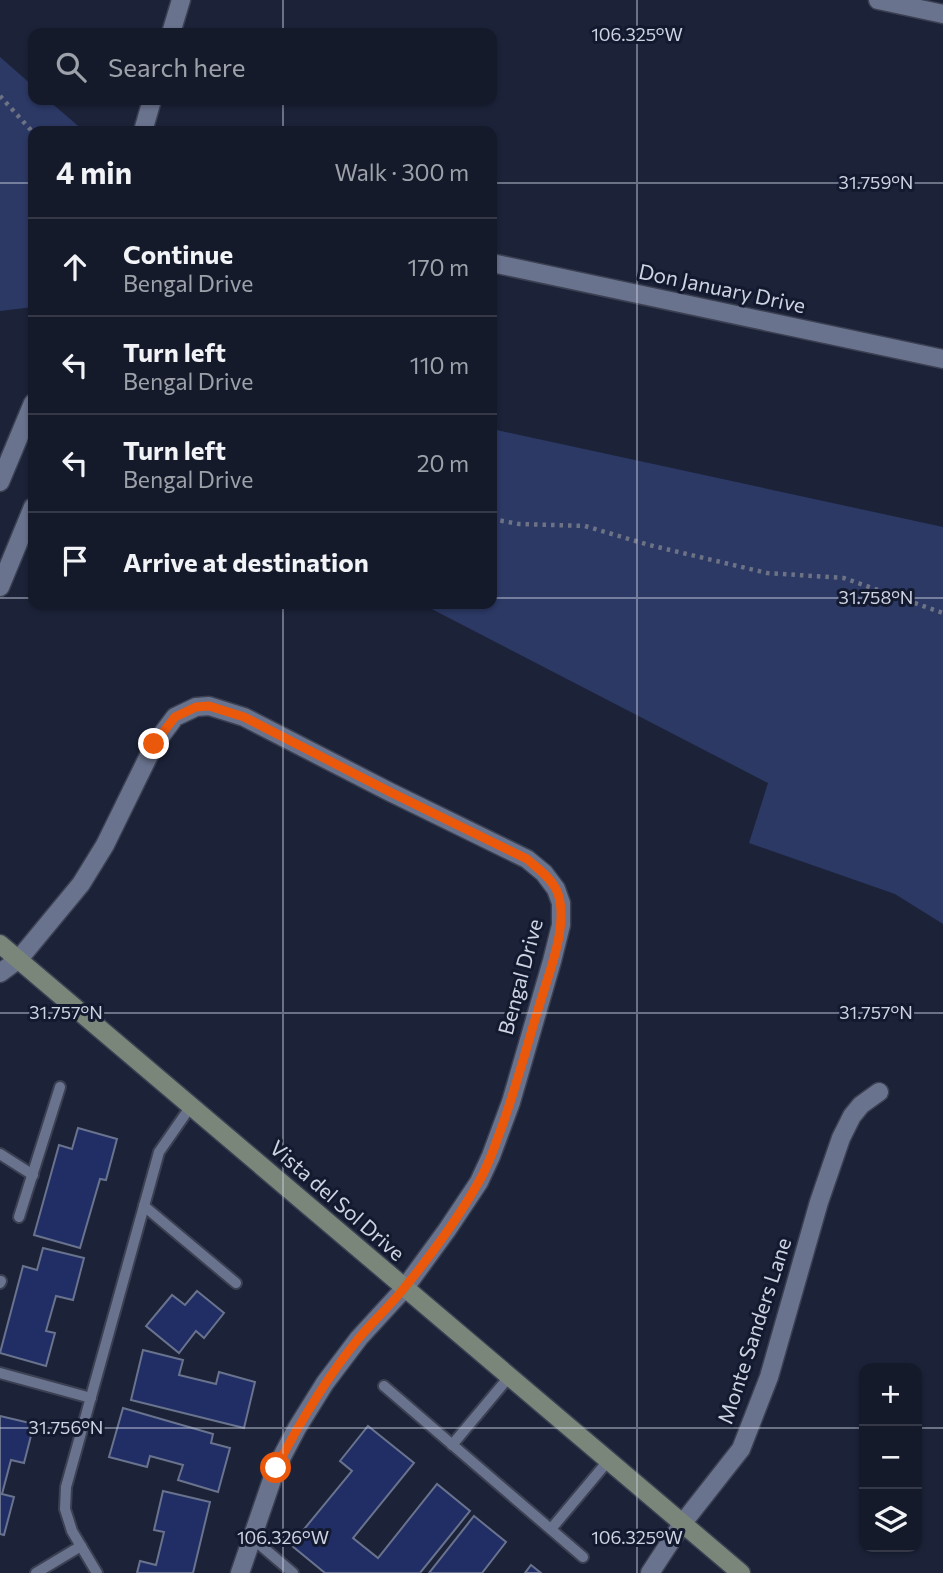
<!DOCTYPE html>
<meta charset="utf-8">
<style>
:root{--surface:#151a2b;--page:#222737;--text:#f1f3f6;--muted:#9da1a9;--line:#343847}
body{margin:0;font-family:Commissioner,sans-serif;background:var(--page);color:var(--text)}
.controls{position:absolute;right:21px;bottom:21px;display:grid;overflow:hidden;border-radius:14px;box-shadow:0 2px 5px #0004}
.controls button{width:63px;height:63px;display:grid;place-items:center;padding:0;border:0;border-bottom:2px solid var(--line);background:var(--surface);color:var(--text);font:35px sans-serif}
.stop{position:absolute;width:21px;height:21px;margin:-16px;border:5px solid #ea580c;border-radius:50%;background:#fff}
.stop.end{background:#ea580c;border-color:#fff;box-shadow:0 2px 7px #0008}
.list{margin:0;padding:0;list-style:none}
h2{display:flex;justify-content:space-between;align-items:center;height:91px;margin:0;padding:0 28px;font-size:30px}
h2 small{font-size:23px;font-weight:400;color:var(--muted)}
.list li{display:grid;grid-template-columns:46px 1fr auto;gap:21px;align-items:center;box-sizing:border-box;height:98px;padding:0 28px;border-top:2px solid var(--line)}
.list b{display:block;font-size:26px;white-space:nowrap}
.list p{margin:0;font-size:23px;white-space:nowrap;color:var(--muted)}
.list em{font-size:23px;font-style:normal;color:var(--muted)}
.icon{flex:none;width:38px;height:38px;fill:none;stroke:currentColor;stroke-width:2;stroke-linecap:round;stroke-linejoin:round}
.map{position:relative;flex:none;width:943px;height:1573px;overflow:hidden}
.search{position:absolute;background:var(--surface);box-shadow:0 2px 5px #0004;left:28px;top:28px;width:469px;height:77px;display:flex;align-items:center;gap:18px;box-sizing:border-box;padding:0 24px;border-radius:14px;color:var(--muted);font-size:26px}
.panel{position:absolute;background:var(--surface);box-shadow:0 2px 5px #0004;left:28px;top:126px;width:469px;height:483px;border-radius:14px}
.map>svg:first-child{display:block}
.green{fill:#2c3965}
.building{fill:#212e66;stroke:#69738d;stroke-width:2}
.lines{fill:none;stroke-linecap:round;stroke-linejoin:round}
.service-casing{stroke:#3b4052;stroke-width:14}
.minor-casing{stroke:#3b4052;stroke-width:21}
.secondary-casing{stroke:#3b4052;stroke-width:21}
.path{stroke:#6d7385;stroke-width:4.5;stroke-dasharray:3.5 5;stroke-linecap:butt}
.service{stroke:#6a738e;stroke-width:10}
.minor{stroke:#6a738e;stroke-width:18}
.secondary{stroke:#7a867a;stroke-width:18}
.route{stroke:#ea580c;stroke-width:9}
.ticks{fill:none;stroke:#ced3e2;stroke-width:2;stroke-opacity:0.45}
.labels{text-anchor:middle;stroke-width:6;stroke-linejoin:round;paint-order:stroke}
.street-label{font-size:21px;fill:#ced3e2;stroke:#131a2f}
.ticks-label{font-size:18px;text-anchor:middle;fill:#ced3e2;stroke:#131a2f;stroke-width:6;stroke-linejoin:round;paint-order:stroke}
</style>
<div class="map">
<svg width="943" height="1573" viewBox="0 0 943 1573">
<rect width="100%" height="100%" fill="#1c2339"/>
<g class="green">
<path d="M0 57 33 86V100H48L84 131H33V307L0 311Z"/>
<path d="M492 429 943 527V924L895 894 749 843 768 783 422 604H492Z"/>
</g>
<g class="building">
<path d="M78 1128 117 1139 106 1180 100 1179 80 1248 34 1235 59 1145 72 1149Z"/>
<path d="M43 1248 84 1258 73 1300 56 1296 46 1331 55 1333 46 1366 0 1353 23 1266 37 1270Z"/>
<path d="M197 1291 224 1313 204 1338 196 1331 179 1353 146 1326 172 1295 185 1305Z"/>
<path d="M143 1350 183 1360 179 1375 216 1384 219 1372 255 1382 244 1428 131 1400Z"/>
<path d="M123 1408 213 1434 211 1443 230 1448 218 1492 178 1480 183 1465 150 1456 147 1467 109 1457Z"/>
<path d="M0 1416 34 1424 24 1463 11 1460 2 1494 14 1497 4 1535 0 1534Z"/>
<path d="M368 1426 414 1463 353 1538 378 1558 437 1484 470 1511 420 1573H325L291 1545 352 1471 340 1461Z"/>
<path d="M163 1491 210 1502 193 1573H137L140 1561 156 1565 164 1532 154 1530Z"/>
<path d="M474 1516 506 1542 482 1573H429Z"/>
<path d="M531 1565 541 1573H525Z"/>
</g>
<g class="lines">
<g class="service-casing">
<g id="service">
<path d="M0 1154 33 1175"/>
<path d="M144 1206 236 1283"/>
<path d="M19 1217 60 1087"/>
<path d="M0 1283 1 1281"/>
<path d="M0 1373 91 1398"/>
<path d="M384 1386 583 1557"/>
<path d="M452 1445 509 1377"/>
<path d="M551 1529 608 1461"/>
<path d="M251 1537 293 1573"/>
<path d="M36 1573 81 1546"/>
<path d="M97 1573 72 1531 65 1509 66 1487 159 1152 191 1106"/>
</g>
</g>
<g class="minor-casing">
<g id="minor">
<path d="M878 0 943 14"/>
<path d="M171 33 181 0"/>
<path d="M143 131 152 100"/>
<path d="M492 263 943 359"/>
<path d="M0 482 33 403"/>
<path d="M0 587 33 507"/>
<path d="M0 973 19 959 81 884 105 845 154 745 175 717 196 707 209 706 244 717 390 792 527 859 544 873 556 889 561 903V925L552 961 511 1102 491 1156 479 1182 447 1230 404 1289 359 1338 325 1383 297 1428 276 1468 240 1573"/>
<path d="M650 1573 682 1524 741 1449 769 1377 819 1202 841 1138 852 1116 861 1105 879 1092"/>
</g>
</g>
<g class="secondary-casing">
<path id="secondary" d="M0 944 741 1573"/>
</g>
<g class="path">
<path d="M0 96 30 129 33 135"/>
<path d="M33 287V291"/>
<path d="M492 519 519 524 585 526 649 545 767 573 844 578 943 613"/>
</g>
<use href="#service" class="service"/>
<use href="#minor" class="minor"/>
<use href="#secondary" class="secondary"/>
</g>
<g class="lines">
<path class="route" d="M154 744 175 717 196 707 209 706 244 717 390 792 527 859C537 868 550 877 556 889 571 920 549 972 540 1003 527 1045 516 1088 501 1129 494 1148 488 1167 478 1183 457 1220 431 1255 405 1287 391 1305 373 1321 359 1338 326 1378 300 1422 276 1468"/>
</g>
<path class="ticks" d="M283 0V33M637 0V1573M283 100V131M0 183H33M492 183H943M0 598H33M492 598H943M283 604V1573M0 1013H943M0 1428H864M917 1428H943"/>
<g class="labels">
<g class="street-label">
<text transform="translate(722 289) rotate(12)" y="7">Don January Drive</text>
<text transform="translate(521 977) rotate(-75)" y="7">Bengal Drive</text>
<text transform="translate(337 1201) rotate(41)" y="7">Vista del Sol Drive</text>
<text transform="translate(755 1331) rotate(-72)" y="7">Monte Sanders Lane</text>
</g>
</g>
<g class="ticks-label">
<text x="637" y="41">106.325°W</text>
<text x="876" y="189">31.759°N</text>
<text x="876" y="604">31.758°N</text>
<text x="66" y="1019">31.757°N</text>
<text x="876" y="1019">31.757°N</text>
<text x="66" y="1434">31.756°N</text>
<text x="283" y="1544">106.326°W</text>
<text x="637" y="1544">106.325°W</text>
</g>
</svg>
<div class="controls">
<button>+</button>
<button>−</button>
<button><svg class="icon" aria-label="layers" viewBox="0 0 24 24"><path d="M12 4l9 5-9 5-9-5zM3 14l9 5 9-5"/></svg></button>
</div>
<div class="stop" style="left:276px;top:1468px"></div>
<div class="stop end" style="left:154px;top:744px"></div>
<div class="search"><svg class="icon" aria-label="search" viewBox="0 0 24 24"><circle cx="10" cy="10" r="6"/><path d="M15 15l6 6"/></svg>Search here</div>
<section class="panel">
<h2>4 min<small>Walk · 300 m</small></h2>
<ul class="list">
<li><svg class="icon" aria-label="ahead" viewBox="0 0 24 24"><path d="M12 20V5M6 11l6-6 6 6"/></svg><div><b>Continue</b><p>Bengal Drive</p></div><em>170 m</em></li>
<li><svg class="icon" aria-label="left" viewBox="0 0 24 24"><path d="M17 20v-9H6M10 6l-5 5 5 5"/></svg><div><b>Turn left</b><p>Bengal Drive</p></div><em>110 m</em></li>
<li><svg class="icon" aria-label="left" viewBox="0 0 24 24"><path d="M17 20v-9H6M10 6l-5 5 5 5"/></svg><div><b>Turn left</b><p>Bengal Drive</p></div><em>20 m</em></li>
<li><svg class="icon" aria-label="arrive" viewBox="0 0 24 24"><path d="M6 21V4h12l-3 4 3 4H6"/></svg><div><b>Arrive at destination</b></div></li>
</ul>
</section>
</div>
